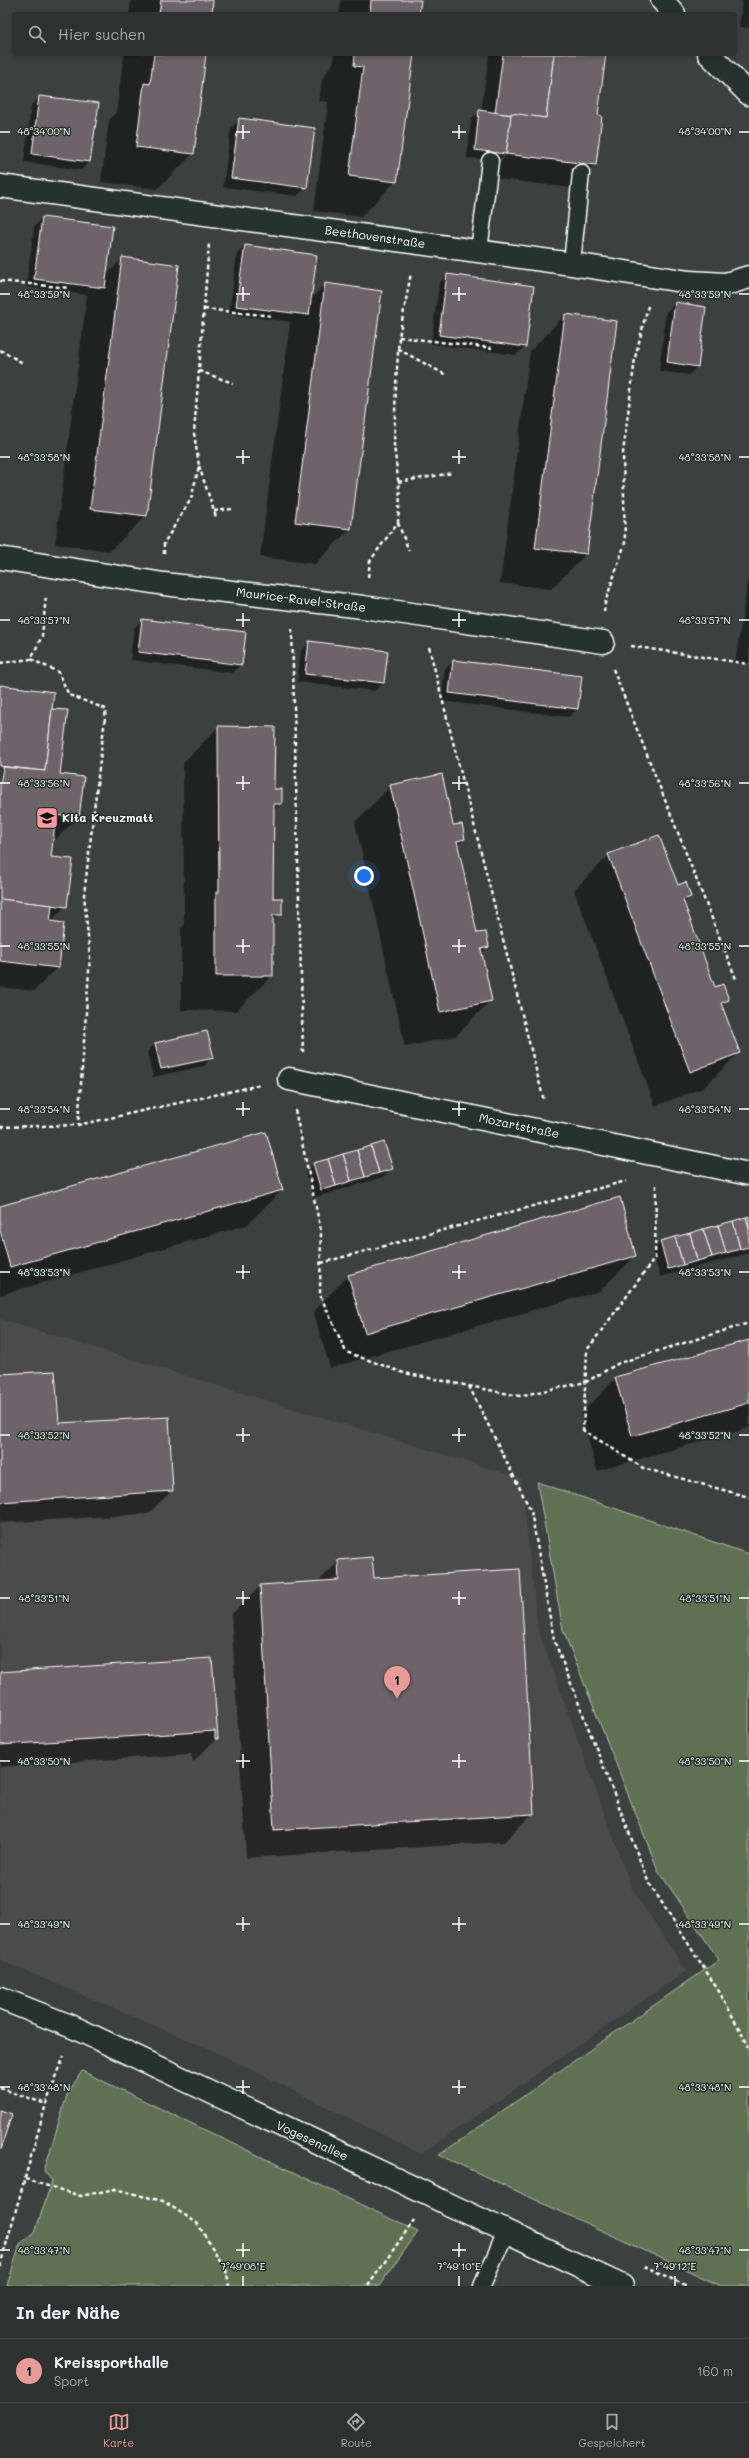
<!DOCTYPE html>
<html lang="de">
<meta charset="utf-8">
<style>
:root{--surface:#2d312f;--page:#393d3b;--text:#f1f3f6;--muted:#a7a9aa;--line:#484c4b;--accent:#e69b98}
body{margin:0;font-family:Mali,sans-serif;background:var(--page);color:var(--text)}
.you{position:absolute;left:364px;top:876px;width:14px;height:14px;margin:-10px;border:3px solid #fff;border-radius:50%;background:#1a73e8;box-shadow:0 0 0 6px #1a73e833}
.badge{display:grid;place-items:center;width:26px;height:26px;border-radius:50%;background:var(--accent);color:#111;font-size:13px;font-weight:700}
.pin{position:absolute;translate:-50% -33px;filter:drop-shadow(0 1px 2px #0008)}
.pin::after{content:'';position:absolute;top:21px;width:14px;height:12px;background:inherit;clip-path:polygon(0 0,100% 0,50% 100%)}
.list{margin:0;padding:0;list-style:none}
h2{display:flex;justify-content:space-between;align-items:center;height:52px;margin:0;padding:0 16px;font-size:17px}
h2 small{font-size:13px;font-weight:400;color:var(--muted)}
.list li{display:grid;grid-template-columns:26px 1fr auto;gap:12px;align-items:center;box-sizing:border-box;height:64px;padding:0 16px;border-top:1px solid var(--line)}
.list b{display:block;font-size:15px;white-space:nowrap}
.list p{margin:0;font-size:13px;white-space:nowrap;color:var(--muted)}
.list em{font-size:13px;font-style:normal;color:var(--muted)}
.icon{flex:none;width:22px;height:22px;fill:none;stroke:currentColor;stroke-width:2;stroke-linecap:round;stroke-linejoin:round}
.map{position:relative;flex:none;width:749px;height:2286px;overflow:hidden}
.search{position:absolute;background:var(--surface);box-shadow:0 2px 6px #0003;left:12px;right:12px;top:12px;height:44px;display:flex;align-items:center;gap:10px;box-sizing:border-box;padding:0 14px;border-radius:4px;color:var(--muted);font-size:15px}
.sheet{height:116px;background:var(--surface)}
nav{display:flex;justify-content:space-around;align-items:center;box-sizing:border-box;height:56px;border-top:1px solid var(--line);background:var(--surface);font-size:11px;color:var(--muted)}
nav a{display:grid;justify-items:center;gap:2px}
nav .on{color:var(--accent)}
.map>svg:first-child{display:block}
.built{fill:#4b4b4b}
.green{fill:#617153;stroke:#b0b8a9}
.shadow{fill:#0007;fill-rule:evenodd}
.building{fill:#6e6368;stroke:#fff}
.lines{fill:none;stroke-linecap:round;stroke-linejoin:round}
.lane-casing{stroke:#fff;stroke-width:19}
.street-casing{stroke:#fff;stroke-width:25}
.path{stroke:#fff;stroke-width:2.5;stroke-dasharray:4 3;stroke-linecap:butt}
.lane{stroke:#26332d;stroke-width:16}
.street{stroke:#26332d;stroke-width:22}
.ticks{fill:none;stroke:#fff;stroke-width:1.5}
.labels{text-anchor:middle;stroke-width:3;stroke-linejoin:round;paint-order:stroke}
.street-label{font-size:12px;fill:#fff;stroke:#26332d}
.poi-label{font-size:12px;font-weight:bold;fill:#fff;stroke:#26332d;text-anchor:start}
.ticks-label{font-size:10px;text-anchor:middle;fill:#fff;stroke:#26332d;stroke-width:3;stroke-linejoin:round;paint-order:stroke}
</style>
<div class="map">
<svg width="749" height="2286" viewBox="0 0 749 2286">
<rect width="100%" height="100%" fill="#3c413f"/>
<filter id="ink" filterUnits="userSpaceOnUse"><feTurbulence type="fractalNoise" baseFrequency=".025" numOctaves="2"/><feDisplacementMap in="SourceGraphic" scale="8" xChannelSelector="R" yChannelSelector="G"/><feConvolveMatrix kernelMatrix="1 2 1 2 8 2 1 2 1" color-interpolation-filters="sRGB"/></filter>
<g filter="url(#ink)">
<path class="built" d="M0 1319 521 1478 538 1630 631 1887 686 1971 421 2154 210 2049 0 1960Z"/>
<g class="green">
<path d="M537 1482 749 1554V2286H721L439 2155 719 1960 658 1870 563 1630Z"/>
<path d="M82 2071 418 2232 379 2286H7L20 2244 35 2232 52 2181 44 2171 67 2095Z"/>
</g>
<g class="shadow">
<path d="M131 0H212L211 14H129Z"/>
<path d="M341 0H420L418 14H339Z"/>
<path d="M742 0H749V28L739 27Z"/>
<path d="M124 54H205L193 154 157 189 101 182 109 120 116 112Z"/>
<path d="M334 54H412L396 181 361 217 314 211 328 102 319 101 322 79 333 63Z"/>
<path d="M489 54H605L597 116 595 164 571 188 484 177 509 153H506L483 175 485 160 467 158 471 119 481 111ZM497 112 512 114 510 116Z"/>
<path d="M40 97 98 104 90 162 81 170 24 162 31 105Z"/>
<path d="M240 119 306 188 297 196 223 187 231 128Z"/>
<path d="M42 218 106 275 122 259 146 516 110 551 55 544 87 295 26 287 34 227Z"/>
<path d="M245 246 310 300 325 284 350 529 315 564 260 557 290 322 229 314 237 254Z"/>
<path d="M448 275 525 347 516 355 431 344 439 283Z"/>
<path d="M675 303 697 367 689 375 659 371 666 312Z"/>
<path d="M565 315 586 554 551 589 500 583 530 351Z"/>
<path d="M749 573V665L735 663Z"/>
<path d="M142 620 241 664 232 673 130 660 134 628Z"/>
<path d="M310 642 387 652 383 683 375 691 297 682 301 651Z"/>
<path d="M453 661 577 709 569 717 441 701 445 669Z"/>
<path d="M0 686 51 711 59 775 78 818 54 841H52L50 858 66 906 50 922 58 967 34 991 0 987Z"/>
<path d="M218 727 273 790 281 803 273 811 272 899 281 914 272 922V976L236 1011 181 1010V928L184 925 183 763Z"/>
<path d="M391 786 453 827 464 839 457 846 476 934 488 946 481 954 491 1000 456 1036 405 1047 355 822Z"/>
<path d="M609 855 677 886 690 897 683 904 715 988 728 999 721 1006 739 1053 703 1088 655 1106 574 890Z"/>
<path d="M155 1044 212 1057 204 1066 153 1077 147 1052Z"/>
<path d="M314 1164 392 1169 383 1177 313 1198 305 1172Z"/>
<path d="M282 1190 247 1225 0 1295V1207Z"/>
<path d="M749 1218V1253L660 1277 652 1251 661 1242Z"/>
<path d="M635 1256 600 1291 330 1368 313 1311 348 1276Z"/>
<path d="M749 1341V1428L597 1471 581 1414 616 1378Z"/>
<path d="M0 1375 58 1424 172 1491 148 1514 0 1523Z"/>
<path d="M339 1561 373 1579 533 1813 504 1842 246 1858 231 1615 260 1586 317 1583Z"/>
<path d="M211 1659 217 1738 193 1762 191 1754 0 1767V1673Z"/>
</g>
<g class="building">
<path d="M161 0H213L212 14H159Z"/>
<path d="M371 0H421L419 14H370Z"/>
<path d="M154 54H206L194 154 136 147 144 83 150 84Z"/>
<path d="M355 54H414L397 182 349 176 363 67 354 66Z"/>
<path d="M503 54H554L546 118 495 113Z"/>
<path d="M554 54H606L598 115 602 116 596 165 506 154 511 113 546 118Z"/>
<path d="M39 96 99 103 90 162 32 154Z"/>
<path d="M479 110 511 115 506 154 475 150Z"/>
<path d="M239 118 315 128 307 188 231 178Z"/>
<path d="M42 217 113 226 105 288 34 279Z"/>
<path d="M245 245 317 255 309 315 236 306Z"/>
<path d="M122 257 179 265 147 516 90 509Z"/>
<path d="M447 274 534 286 526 347 439 335Z"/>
<path d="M325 283 382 291 351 529 295 522Z"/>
<path d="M675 302 706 307 698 367 667 362Z"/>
<path d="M565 314 617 321 587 554 535 548Z"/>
<path d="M142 619 246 632 242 665 138 652Z"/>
<path d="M309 641 388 651 384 683 305 674Z"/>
<path d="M453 660 582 676 578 709 449 693Z"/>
<path d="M0 685 54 692 45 771 0 766Z"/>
<path d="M52 709 68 710 60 774 84 777 79 818 56 815 51 857 73 859 67 907 0 899V785L3 767 45 771Z"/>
<path d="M218 726 275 727 274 789H282V804H274L273 898H282V915H273V976H216V892H219Z"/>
<path d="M442 774 453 825 462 824 465 839 457 841 477 933 486 932 489 947 481 949 492 1001 440 1012 390 785Z"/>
<path d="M659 835 678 885 686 882 691 897 683 900 715 987 723 984 729 1000 721 1003 740 1053 690 1072 608 854Z"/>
<path d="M0 899 52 905 50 921 64 923 59 968 0 961Z"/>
<path d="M207 1031 214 1058 161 1069 155 1043Z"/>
<path d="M266 1132 283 1190 10 1267 0 1230V1206Z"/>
<path d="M384 1142 393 1169 379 1173 371 1146Z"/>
<path d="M371 1146 379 1173 365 1177 357 1150Z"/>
<path d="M357 1150 365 1177 351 1181 343 1154Z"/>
<path d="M343 1154 351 1181 336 1186 328 1159Z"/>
<path d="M328 1159 336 1186 321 1190 313 1163Z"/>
<path d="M620 1197 636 1256 365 1333 348 1275Z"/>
<path d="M749 1216V1229L746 1217Z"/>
<path d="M746 1217 749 1229V1247L740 1249 733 1221Z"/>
<path d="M733 1221 740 1249 726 1253 718 1225Z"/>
<path d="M718 1225 726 1253 712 1257 703 1229Z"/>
<path d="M703 1229 712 1257 697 1261 690 1233Z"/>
<path d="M690 1233 697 1261 683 1265 675 1237Z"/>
<path d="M675 1237 683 1265 668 1269 660 1241Z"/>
<path d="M749 1340V1403L632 1436 615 1377Z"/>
<path d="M55 1371 59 1423 169 1417 173 1491 0 1502V1374Z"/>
<path d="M372 1557 374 1578 520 1569 534 1814 274 1830 260 1585 339 1580 338 1560Z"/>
<path d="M212 1658 218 1739H215V1731L0 1745V1672Z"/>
<path d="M0 2110 12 2114 0 2150Z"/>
</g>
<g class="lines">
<g class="lane-casing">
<g id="lane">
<path d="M479 251 490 161"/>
<path d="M572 264 581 173"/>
<path d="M482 2286 506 2232"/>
</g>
</g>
<g class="street-casing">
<g id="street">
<path d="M662 0 674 14"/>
<path d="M709 54 749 94"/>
<path d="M0 186 572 264 689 282 726 284 749 277"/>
<path d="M0 558 164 584 363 607 603 642"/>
<path d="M289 1079 749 1174"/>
<path d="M0 1998 75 2028 622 2286"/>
</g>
</g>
<g class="path">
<path d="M0 281 69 288"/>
<path d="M204 309 273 316"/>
<path d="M399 337 492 348"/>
<path d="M398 349 446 375"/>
<path d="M0 350 23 363"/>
<path d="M199 371 233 383"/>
<path d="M199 466 216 517"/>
<path d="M398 482 453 473"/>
<path d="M214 511 233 509"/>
<path d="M398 523 409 551"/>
<path d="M164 554V543L191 499 199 466 194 433 209 244"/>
<path d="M368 577 370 561 398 522 400 496 394 445 396 384 399 337 411 273"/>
<path d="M604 612 605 603 625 543 623 453 635 358 648 306"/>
<path d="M292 629 303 1052"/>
<path d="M631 646 749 664"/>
<path d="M429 647 544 1101"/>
<path d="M31 659 58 672 69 695 106 709 84 895 90 957 78 1125"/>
<path d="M0 663 31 659 42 636 46 596"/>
<path d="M613 669 736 979"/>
<path d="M295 1110 321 1231 320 1295 346 1352 404 1373 519 1396 586 1382 619 1363 749 1323"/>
<path d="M0 1127 78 1125 260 1085"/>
<path d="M656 1185 655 1258 587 1350 583 1430 643 1468 749 1497"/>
<path d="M321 1263 626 1181"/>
<path d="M469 1386 531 1511 554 1640 648 1881 720 1993 749 2047"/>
<path d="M0 2088 46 2104"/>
<path d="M25 2179 81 2196 115 2189 163 2201 197 2223 226 2270 229 2286"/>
<path d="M0 2266 46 2104 64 2056"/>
<path d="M644 2266 687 2286"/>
<path d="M368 2286 414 2220"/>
</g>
<use href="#lane" class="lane"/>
<use href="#street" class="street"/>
</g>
</g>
<path class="ticks" d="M243 125V139M459 125V139M0 132H10M236 132H250M452 132H466M739 132H749M243 287V301M459 287V301M0 294H10M236 294H250M452 294H466M739 294H749M243 450V464M459 450V464M0 457H10M236 457H250M452 457H466M739 457H749M243 613V627M459 613V627M0 620H10M236 620H250M452 620H466M739 620H749M243 776V790M459 776V790M0 783H10M236 783H250M452 783H466M739 783H749M243 939V953M459 939V953M0 946H10M236 946H250M452 946H466M739 946H749M243 1102V1116M459 1102V1116M0 1109H10M236 1109H250M452 1109H466M739 1109H749M243 1265V1279M459 1265V1279M0 1272H10M236 1272H250M452 1272H466M739 1272H749M243 1428V1442M459 1428V1442M0 1435H10M236 1435H250M452 1435H466M739 1435H749M243 1591V1605M459 1591V1605M0 1598H10M236 1598H250M452 1598H466M739 1598H749M243 1754V1768M459 1754V1768M0 1761H10M236 1761H250M452 1761H466M739 1761H749M243 1917V1931M459 1917V1931M0 1924H10M236 1924H250M452 1924H466M739 1924H749M243 2080V2094M459 2080V2094M0 2087H10M236 2087H250M452 2087H466M739 2087H749M243 2243V2257M459 2243V2257M0 2250H10M236 2250H250M452 2250H466M739 2250H749M243 2276V2286M459 2276V2286M675 2276V2286"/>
<defs>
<g id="school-square" transform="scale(1.15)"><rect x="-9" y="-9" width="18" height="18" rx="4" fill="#ff9aa2" stroke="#26332d"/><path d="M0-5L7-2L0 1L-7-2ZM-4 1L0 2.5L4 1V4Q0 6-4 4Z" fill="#111"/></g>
</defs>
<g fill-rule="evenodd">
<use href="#school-square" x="47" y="818"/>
</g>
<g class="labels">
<g class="street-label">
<text transform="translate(375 237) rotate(8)" y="4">Beethovenstraße</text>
<text transform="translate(301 600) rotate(7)" y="4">Maurice-Ravel-Straße</text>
<text transform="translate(519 1126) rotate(12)" y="4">Mozartstraße</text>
<text transform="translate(312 2141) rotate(25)" y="4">Vogesenallee</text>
</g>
<g class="poi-label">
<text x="62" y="822">Kita Kreuzmatt</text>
</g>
</g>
<g class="ticks-label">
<text x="44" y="135">48°34'00"N</text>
<text x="705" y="135">48°34'00"N</text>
<text x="44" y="298">48°33'59"N</text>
<text x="705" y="298">48°33'59"N</text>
<text x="44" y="461">48°33'58"N</text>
<text x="705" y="461">48°33'58"N</text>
<text x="44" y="624">48°33'57"N</text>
<text x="705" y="624">48°33'57"N</text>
<text x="44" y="787">48°33'56"N</text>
<text x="705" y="787">48°33'56"N</text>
<text x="44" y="950">48°33'55"N</text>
<text x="705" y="950">48°33'55"N</text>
<text x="44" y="1113">48°33'54"N</text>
<text x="705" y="1113">48°33'54"N</text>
<text x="44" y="1276">48°33'53"N</text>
<text x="705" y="1276">48°33'53"N</text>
<text x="44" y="1439">48°33'52"N</text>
<text x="705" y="1439">48°33'52"N</text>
<text x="44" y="1602">48°33'51"N</text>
<text x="705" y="1602">48°33'51"N</text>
<text x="44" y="1765">48°33'50"N</text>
<text x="705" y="1765">48°33'50"N</text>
<text x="44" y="1928">48°33'49"N</text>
<text x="705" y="1928">48°33'49"N</text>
<text x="44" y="2091">48°33'48"N</text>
<text x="705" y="2091">48°33'48"N</text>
<text x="44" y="2254">48°33'47"N</text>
<text x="705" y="2254">48°33'47"N</text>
<text x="243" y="2270">7°49'08"E</text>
<text x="459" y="2270">7°49'10"E</text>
<text x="675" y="2270">7°49'12"E</text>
</g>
</svg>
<div class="you"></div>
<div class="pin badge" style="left:397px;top:1699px">1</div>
<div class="search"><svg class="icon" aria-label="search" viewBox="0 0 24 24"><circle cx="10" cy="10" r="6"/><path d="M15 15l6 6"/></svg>Hier suchen</div>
</div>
<section class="sheet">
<h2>In der Nähe<small></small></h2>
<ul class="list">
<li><span class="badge">1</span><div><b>Kreissporthalle</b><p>Sport</p></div><em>160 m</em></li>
</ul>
</section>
<nav>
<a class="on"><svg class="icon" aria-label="map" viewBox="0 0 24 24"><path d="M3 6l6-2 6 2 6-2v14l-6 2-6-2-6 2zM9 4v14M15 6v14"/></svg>Karte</a>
<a><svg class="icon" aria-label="directions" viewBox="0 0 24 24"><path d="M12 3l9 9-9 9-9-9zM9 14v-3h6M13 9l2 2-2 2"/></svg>Route</a>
<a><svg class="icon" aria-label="saved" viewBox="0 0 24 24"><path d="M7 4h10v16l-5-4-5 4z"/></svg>Gespeichert</a>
</nav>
